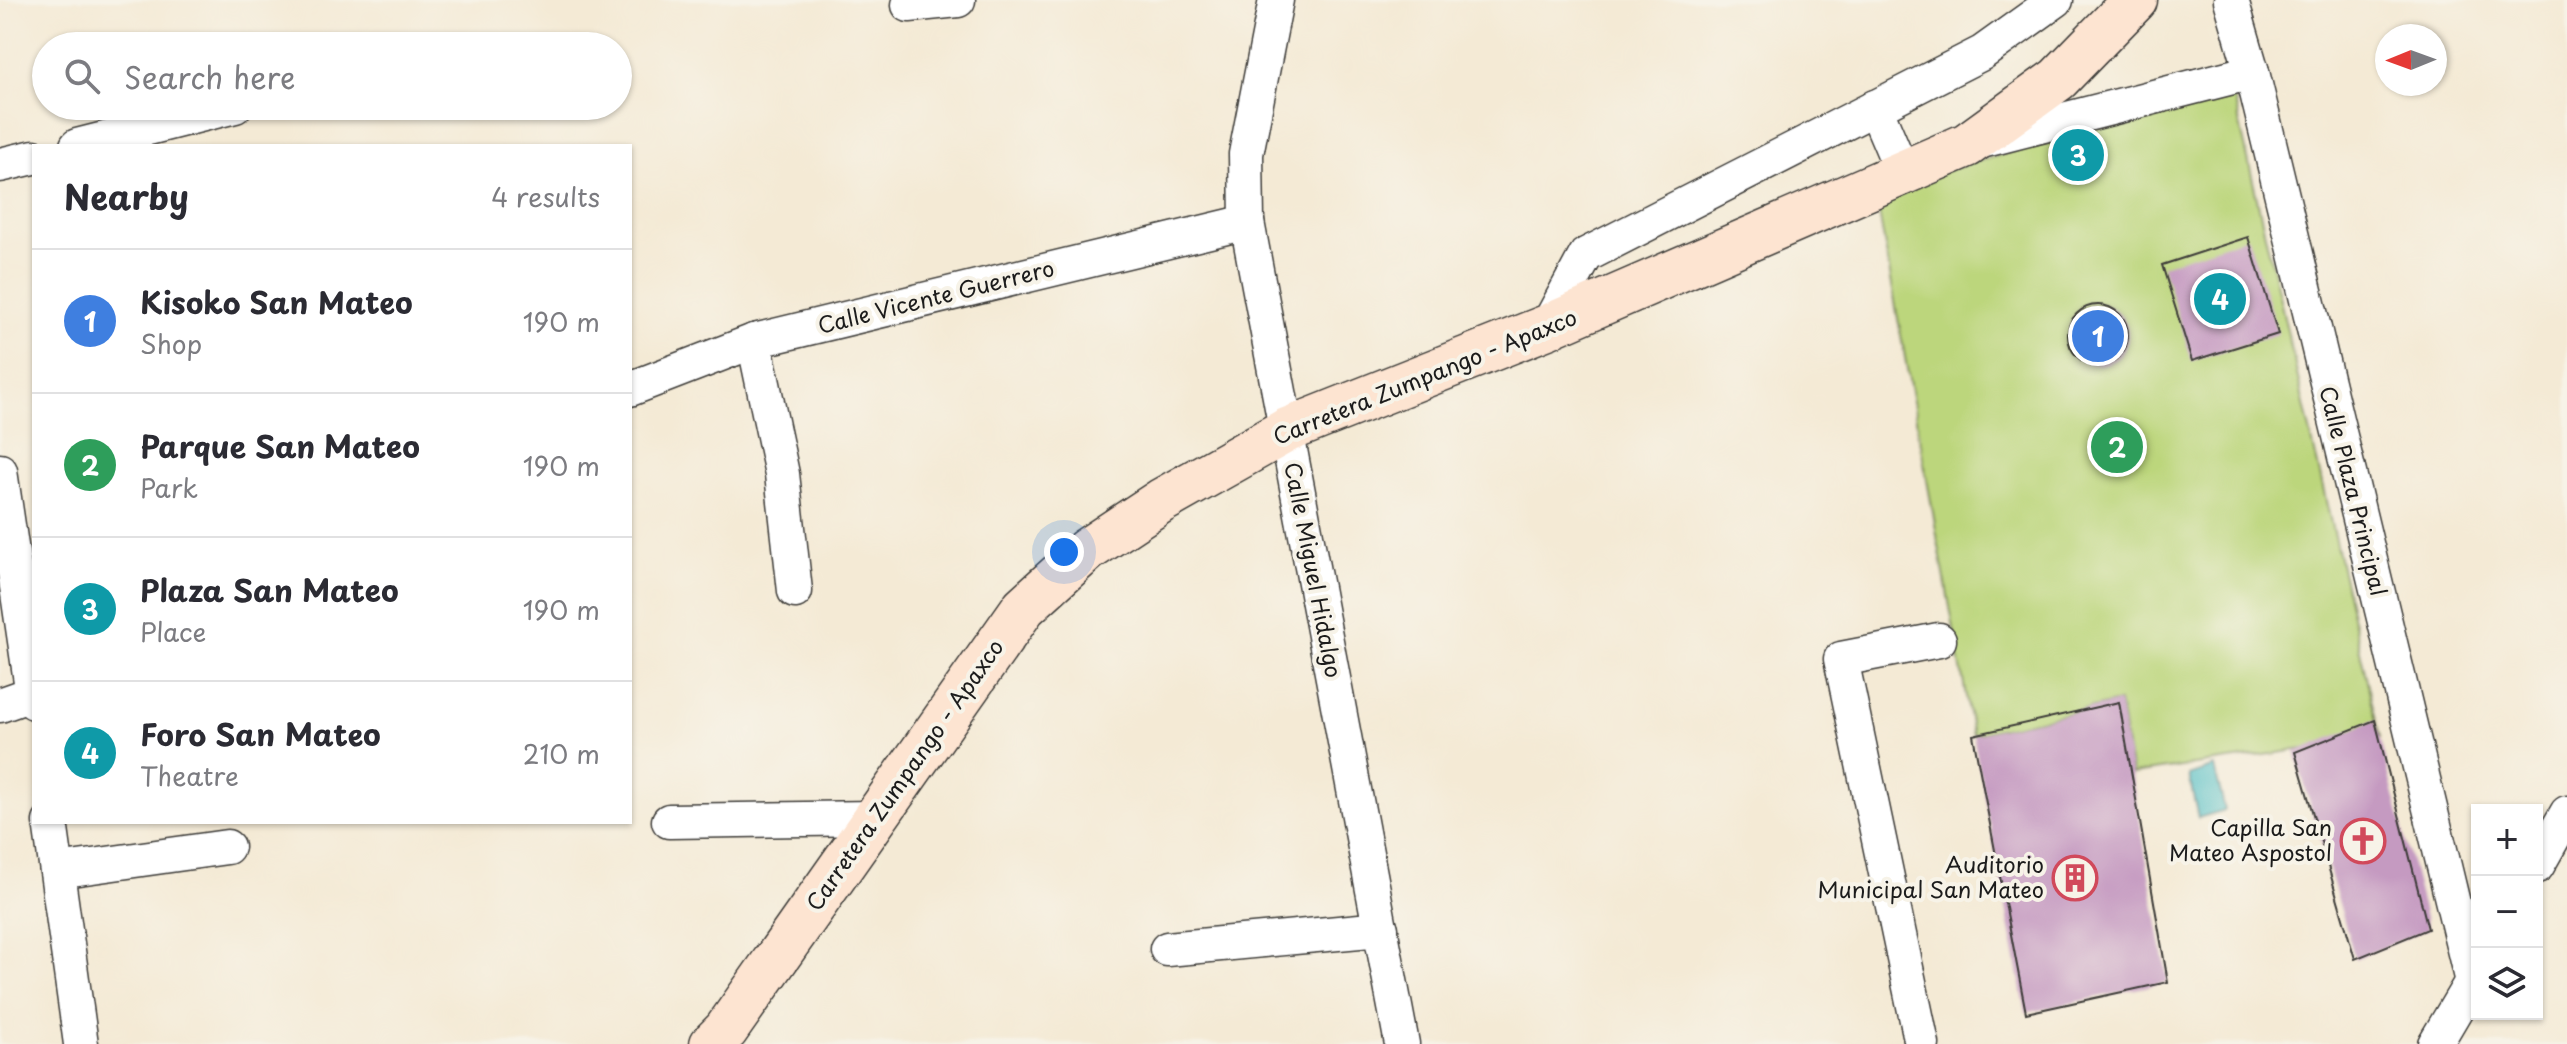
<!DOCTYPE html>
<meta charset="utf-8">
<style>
:root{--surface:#fff;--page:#f2f2f3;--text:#2b2b33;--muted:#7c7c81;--line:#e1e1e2;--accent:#0b8043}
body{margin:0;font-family:"Playpen Sans",sans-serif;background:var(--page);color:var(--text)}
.controls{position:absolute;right:24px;bottom:24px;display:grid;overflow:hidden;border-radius:0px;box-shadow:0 2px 6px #0004}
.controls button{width:72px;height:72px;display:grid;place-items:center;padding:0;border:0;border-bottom:2px solid var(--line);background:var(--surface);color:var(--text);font:40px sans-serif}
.compass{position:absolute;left:2375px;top:24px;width:72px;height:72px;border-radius:50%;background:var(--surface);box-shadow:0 2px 6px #0004;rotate:269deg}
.you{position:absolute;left:1064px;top:552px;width:28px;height:28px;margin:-20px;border:6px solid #fff;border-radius:50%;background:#1a73e8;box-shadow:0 0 0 12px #1a73e833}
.badge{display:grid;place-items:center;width:52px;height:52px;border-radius:50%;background:var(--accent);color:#fff;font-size:26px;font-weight:700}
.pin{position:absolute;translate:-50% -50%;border:4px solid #fff;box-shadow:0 2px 8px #0006}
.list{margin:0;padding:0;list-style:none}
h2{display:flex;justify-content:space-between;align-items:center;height:104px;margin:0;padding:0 32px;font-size:34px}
h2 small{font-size:26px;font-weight:400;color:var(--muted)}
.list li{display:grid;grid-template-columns:52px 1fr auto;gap:24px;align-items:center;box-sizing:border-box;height:144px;padding:0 32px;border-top:2px solid var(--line)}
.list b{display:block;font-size:30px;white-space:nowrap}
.list p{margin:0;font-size:26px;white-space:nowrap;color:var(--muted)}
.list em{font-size:26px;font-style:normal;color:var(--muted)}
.icon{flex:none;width:44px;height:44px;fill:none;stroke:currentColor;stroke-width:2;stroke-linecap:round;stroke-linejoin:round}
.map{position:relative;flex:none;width:2567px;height:1044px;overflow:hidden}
.search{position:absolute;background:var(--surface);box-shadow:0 2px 6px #0004;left:32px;top:32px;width:600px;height:88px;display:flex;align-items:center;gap:20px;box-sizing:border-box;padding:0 28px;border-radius:44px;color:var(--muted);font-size:30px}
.panel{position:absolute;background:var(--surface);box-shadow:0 2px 6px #0004;left:32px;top:144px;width:600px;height:680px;border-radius:0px}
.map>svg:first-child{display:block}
.green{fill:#bcd67b;stroke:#6c794c;stroke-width:2}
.water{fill:#4fbec5;stroke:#366d70;stroke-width:2}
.building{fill:#c59ac1}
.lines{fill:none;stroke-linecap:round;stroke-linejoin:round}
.street-casing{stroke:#3c3b38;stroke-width:37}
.secondary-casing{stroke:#3c3b38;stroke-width:47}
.street{stroke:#fff;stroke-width:34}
.secondary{stroke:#fde4d1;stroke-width:44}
.labels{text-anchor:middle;stroke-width:8;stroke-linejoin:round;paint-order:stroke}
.street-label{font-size:22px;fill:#1c1c1c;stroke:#f7f3e8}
.poi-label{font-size:22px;fill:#1c1c1c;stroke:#f7f3e8;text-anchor:end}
</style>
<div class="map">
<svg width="2567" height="1044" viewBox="0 0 2567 1044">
<rect width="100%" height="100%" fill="#f7f3e8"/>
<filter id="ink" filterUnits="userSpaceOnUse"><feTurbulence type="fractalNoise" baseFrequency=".0125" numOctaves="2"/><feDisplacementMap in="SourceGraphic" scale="16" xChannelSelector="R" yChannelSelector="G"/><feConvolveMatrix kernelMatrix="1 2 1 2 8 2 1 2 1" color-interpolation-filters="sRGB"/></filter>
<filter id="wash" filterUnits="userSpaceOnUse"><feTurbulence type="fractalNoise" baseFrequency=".006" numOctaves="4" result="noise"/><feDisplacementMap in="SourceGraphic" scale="32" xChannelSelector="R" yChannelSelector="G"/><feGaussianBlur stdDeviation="1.8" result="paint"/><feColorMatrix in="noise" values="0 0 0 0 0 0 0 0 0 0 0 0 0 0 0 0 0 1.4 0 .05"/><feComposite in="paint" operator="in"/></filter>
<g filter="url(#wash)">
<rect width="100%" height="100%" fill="#f4ead5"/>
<path class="green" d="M2232 89 2380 738 2132 774 2119 702 1973 735 1875 191Z"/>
<path class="water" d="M2214 767 2225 810 2198 818 2189 776Z"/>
<g id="blocks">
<g class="building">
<path d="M2248 237 2278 334 2192 361 2162 265Z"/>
<circle cx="2098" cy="335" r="30"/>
<path d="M2119 702 2168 982 2026 1013 1973 735Z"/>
<path d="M2375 720 2428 929 2355 959 2295 752Z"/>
</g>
</g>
</g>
<g filter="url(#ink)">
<use href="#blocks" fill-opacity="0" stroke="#3c3b38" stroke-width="2"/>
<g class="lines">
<g class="street-casing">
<g id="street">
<path d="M1276 0 1246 154 1247 222 1402 1044"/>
<path d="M2231 0 2252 72 2472 982"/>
<path d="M909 5 958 0"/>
<path d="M1875 107 1903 173"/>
<path d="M1981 141 2252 72"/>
<path d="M77 146 235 106"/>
<path d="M0 165 34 157"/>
<path d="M1547 327 1586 255 1982 53 2056 0"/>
<path d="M754 341 782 474 795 591"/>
<path d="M630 389 754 341 1247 222"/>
<path d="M0 471 34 702"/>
<path d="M0 705 34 693"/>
<path d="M669 821 874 818"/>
<path d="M50 822 81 1044"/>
<path d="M2537 866 2567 813"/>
<path d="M57 871 227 847"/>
<path d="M1167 949 1381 929"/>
<path d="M1922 1044 1841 659 1939 640"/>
<path d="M2435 1044 2477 973"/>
</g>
</g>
<g class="secondary-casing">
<path id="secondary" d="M712 1044 726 1030 1024 607 1087 550 1161 501 1287 430 1547 327 1967 145 2058 79 2135 0"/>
</g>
<use href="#street" class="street"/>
<use href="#secondary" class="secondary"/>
</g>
</g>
<defs>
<g id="church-ring" transform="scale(2.3)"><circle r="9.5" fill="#f7f3e8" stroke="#d1495b" stroke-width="1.5"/><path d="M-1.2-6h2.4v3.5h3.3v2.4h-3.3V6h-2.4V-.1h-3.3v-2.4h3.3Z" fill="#d1495b"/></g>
<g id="building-ring" transform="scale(2.3)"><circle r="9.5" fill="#f7f3e8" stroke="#d1495b" stroke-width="1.5"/><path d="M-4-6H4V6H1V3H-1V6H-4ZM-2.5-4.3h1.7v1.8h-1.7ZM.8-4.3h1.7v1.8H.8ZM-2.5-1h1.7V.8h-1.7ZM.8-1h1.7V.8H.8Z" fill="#d1495b"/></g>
</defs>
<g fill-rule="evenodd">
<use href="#church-ring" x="2363" y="841"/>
<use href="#building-ring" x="2075" y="878"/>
</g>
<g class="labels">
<g class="street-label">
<text transform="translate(936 297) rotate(-14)" y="8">Calle Vicente Guerrero</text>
<text transform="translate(1425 377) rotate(-22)" y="8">Carretera Zumpango - Apaxco</text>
<text transform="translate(2353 491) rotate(76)" y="8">Calle Plaza Principal</text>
<text transform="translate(1313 570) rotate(79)" y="8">Calle Miguel Hidalgo</text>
<text transform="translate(905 775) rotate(-55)" y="8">Carretera Zumpango - Apaxco</text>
</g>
<g class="poi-label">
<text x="2332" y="836">Capilla San<tspan x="2332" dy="25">Mateo Aspostol</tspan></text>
<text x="2044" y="873">Auditorio<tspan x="2044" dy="25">Municipal San Mateo</tspan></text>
</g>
</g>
</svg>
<div class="controls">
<button>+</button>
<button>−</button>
<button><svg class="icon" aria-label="layers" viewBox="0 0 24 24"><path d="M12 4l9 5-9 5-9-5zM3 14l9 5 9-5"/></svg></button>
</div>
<svg class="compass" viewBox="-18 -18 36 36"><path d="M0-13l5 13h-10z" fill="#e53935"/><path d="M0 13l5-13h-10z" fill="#7c7c81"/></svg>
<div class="you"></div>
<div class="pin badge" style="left:2098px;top:336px;background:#3f7fe0">1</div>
<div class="pin badge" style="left:2117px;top:447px;background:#2e9e5b">2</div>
<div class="pin badge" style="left:2078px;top:155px;background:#0f9aa8">3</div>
<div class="pin badge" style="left:2220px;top:299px;background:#0f9aa8">4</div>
<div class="search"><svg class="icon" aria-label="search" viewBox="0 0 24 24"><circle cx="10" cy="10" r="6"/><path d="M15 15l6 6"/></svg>Search here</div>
<section class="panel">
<h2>Nearby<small>4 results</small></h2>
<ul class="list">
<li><span class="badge" style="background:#3f7fe0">1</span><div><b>Kisoko San Mateo</b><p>Shop</p></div><em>190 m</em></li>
<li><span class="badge" style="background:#2e9e5b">2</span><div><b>Parque San Mateo</b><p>Park</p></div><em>190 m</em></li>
<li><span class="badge" style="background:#0f9aa8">3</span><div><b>Plaza San Mateo</b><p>Place</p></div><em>190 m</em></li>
<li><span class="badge" style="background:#0f9aa8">4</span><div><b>Foro San Mateo</b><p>Theatre</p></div><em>210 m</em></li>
</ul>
</section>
</div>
